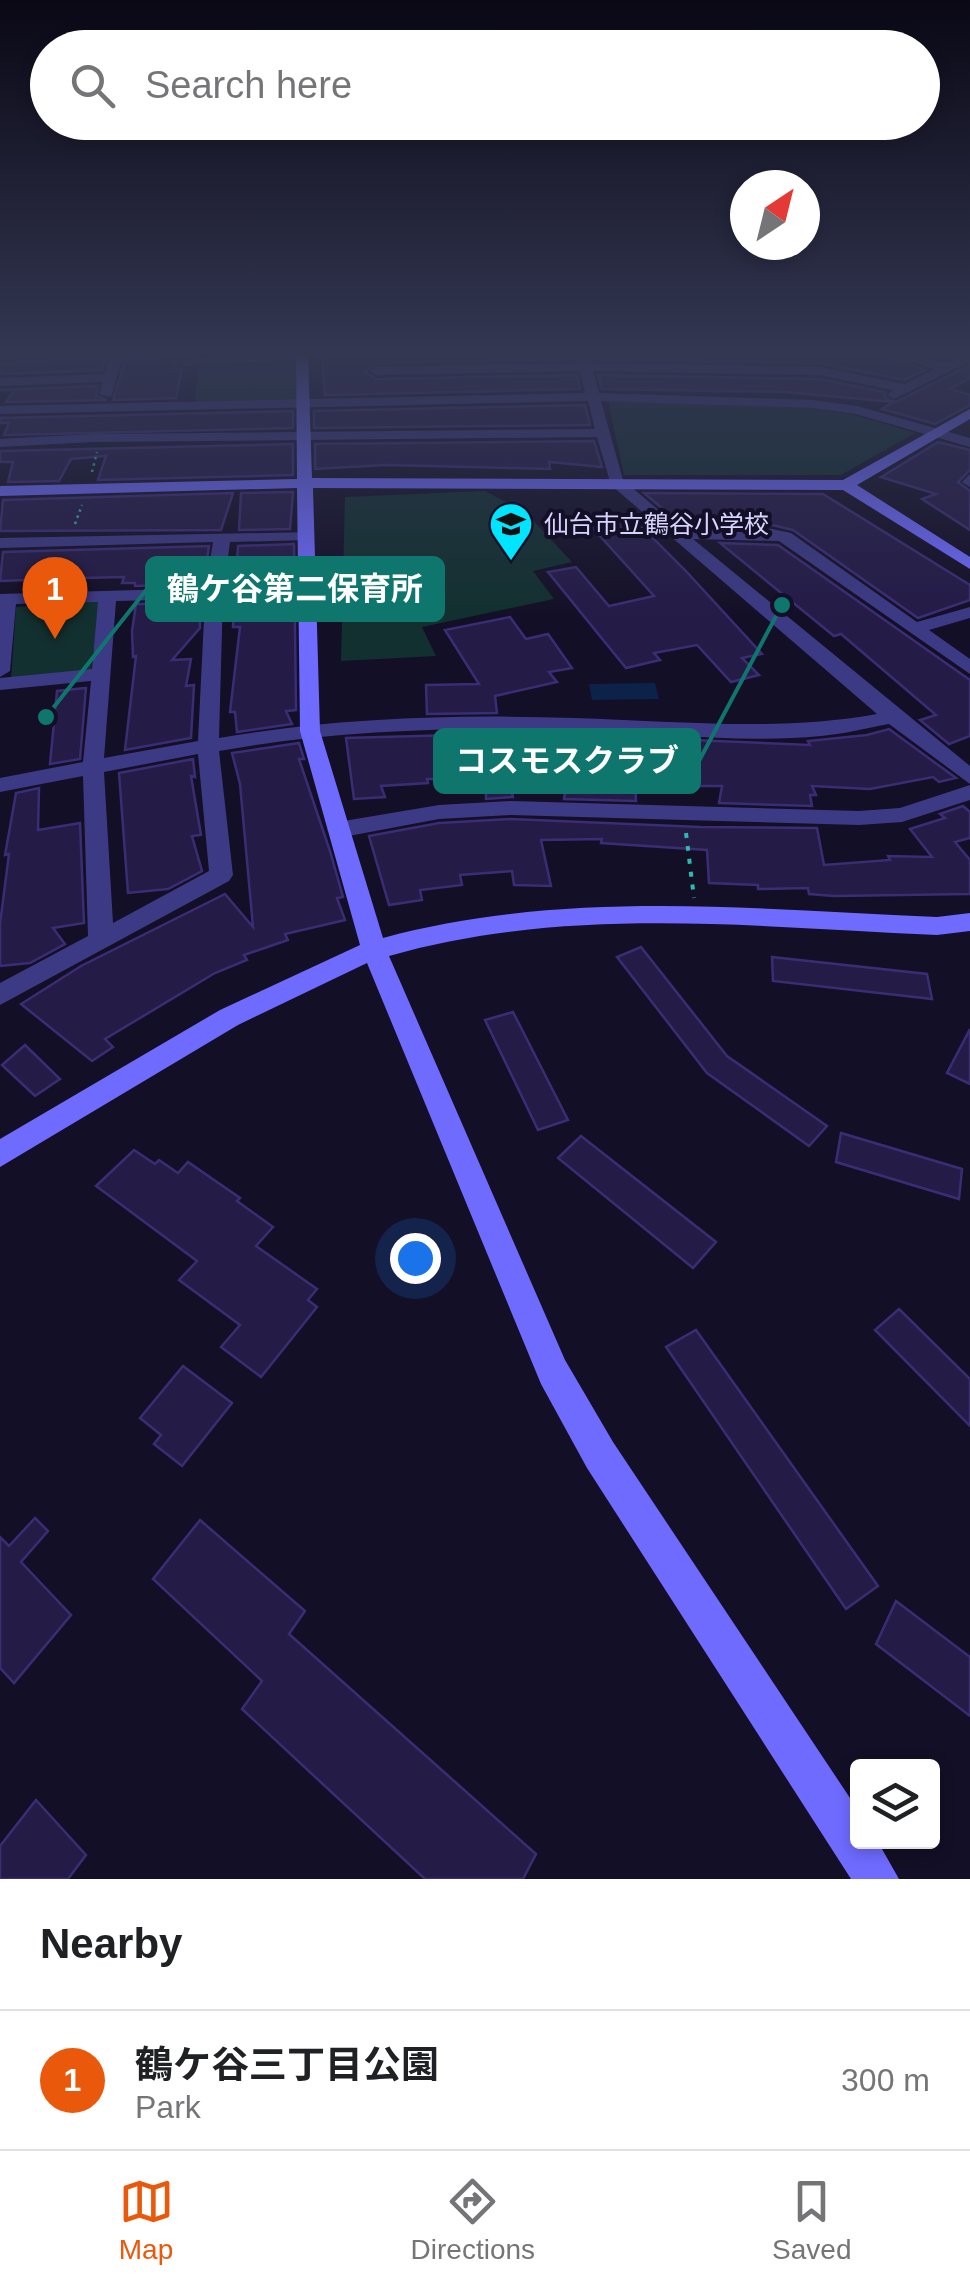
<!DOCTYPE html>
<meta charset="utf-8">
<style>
:root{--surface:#fff;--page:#f6f6f6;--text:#202124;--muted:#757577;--line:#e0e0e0;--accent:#ea580c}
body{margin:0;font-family:Helvetica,"Noto Sans JP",sans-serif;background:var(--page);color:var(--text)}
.controls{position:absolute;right:30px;bottom:30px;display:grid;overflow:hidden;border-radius:10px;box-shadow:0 5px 15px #0003}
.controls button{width:90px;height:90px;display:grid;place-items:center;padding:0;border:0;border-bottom:2px solid var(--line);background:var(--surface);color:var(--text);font:50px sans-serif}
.compass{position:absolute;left:730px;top:170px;width:90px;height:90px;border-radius:50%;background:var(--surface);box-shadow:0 5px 15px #0003;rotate:35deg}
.you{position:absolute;left:415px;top:1258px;width:35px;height:35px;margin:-25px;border:8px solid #fff;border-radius:50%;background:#1a73e8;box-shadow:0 0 0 15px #1a73e833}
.badge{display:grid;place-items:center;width:65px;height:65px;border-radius:50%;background:var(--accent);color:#fff;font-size:32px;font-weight:700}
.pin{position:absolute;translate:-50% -82px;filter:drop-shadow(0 2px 5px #0008)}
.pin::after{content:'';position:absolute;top:52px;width:35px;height:30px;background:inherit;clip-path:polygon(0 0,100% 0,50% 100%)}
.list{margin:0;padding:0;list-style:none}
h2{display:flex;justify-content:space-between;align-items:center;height:130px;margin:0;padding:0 40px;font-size:42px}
h2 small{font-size:32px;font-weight:400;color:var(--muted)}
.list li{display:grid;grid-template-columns:65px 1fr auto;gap:30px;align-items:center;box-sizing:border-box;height:140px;padding:0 40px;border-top:2px solid var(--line)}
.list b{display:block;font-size:38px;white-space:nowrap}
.list p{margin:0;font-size:32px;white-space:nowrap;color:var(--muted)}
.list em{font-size:32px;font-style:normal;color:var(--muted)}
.icon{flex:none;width:55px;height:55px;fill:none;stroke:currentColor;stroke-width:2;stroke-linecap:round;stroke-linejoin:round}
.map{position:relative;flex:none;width:970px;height:1879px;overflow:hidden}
.search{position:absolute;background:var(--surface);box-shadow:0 5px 15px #0003;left:30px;right:30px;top:30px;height:110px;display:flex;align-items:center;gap:25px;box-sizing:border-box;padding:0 35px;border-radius:55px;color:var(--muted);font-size:38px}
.sheet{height:270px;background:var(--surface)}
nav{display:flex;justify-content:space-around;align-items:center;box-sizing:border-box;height:140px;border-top:2px solid var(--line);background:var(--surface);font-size:28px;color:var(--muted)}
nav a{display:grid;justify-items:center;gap:5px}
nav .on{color:var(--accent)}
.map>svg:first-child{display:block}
.green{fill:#12302f}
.water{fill:#0c2248}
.building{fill:#241b47;stroke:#3b2d73;stroke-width:2.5}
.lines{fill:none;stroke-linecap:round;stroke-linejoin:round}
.path-far1{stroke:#2fb8b0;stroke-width:2.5;stroke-dasharray:2.5 4;stroke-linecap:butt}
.path{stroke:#2fb8b0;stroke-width:4;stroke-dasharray:5 8;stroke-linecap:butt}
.street{fill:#3d3a85;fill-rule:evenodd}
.secondary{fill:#6f6bff;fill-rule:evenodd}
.labels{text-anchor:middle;stroke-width:8;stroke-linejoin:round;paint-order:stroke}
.far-poi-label{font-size:25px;fill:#d9d4ff;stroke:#130f26;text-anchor:start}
.leader{fill:none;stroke:#0f766e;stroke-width:4}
.callout-dot{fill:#0f766e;stroke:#130f26;stroke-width:4}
.callout{fill:#0f766e;stroke:#0f766e;stroke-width:4}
.callout-label{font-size:32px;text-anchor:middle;font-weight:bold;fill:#fff}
</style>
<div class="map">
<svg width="970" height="1879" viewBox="0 0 970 1879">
<rect width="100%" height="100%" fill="#130f26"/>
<g class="green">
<path d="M298 357 296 401 195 402 198 362Z"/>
<path d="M608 401 809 408 855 415 915 433 841 475H624Z"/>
<path d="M485 491 525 512 572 562 533 571 554 599 422 627 436 656 341 661 345 497Z"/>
<path d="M100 601 91 672 11 679 16 607Z"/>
</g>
<path class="water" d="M655 683 659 699 592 700 589 684Z"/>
<g class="building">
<path d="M181 355 176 362V369H182L176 398 113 400 126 358Z"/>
<path d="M322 355H573V359L376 363 365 372 376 379 577 375 580 389 325 395Z"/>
<path d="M592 355H886L925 370 904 380 819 363 594 359Z"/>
<path d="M90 357H106L102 370 0 374V364Z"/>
<path d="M970 365V378L950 389 970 395V405L935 424 882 409 893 402 786 392 602 389 598 375 819 379 885 392V398L896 402Z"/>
<path d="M98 386 96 396 107 400 6 402 15 390H0Z"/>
<path d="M585 405 590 425 314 428V411Z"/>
<path d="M293 411V428L4 435 9 423H0V418Z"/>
<path d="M594 441 602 467 549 462 550 469 386 465 315 469V444Z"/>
<path d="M938 442 970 450V470L958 482 970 491V530L922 499 936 494 881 477Z"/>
<path d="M293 444V475L98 480 106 456 71 459 59 481 8 482 13 462H0V451Z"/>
<path d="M293 492 290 529 239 530 241 493Z"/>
<path d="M233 493 221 530 0 531 3 500Z"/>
<path d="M644 493 823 494 970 585V600L918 618 793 530 772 525 681 524Z"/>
<path d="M605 513 611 519 630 515 685 570 762 654 742 658 759 675 731 682 697 645 654 653 660 660 626 668 548 572 576 567 609 606 654 596 583 517Z"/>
<path d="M720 543 778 545 970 680V736L949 744 920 720 936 715 841 634 834 636Z"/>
<path d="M294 544 296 710 286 711 292 724 237 732 235 712H230L240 627H233L238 546Z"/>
<path d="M209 546 203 584 135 586V583H122L124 577 81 578 80 583 53 584 55 579 0 581 3 552Z"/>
<path d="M198 603 194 615H200V628L172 660 191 659 186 686 194 685 191 738 125 750 136 656 133 657 132 631 136 604Z"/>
<path d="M510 617 526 639 548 634 572 668 549 672 557 682 495 696 497 713 427 714 426 685 479 684 445 630Z"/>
<path d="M86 688 80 759 50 764 57 691Z"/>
<path d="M889 729 956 778 939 782 933 777 870 789 812 786 816 795H810L812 806 719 803 722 786H695L694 781 635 782 636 801 564 799 568 771 506 770 513 797 486 799V779H427L428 783 381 786 385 797 354 799 346 738 525 733 810 745 808 741 867 735Z"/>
<path d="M299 743 304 759H299L330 851 343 897 337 898 345 920 285 934 288 940 244 955 247 960 215 973 105 1039 113 1047 92 1061 21 1004 81 966 225 894 253 927 240 784 232 753Z"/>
<path d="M193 759 195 777 191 776 201 835 192 836 202 871 168 889 128 893 119 773Z"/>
<path d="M39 788 38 830 80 823 84 923 53 928 65 944 30 963 0 966V924L9 854 5 855 16 793Z"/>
<path d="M963 806 970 812V838L955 842 970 860V894L834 896 809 894 808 888 758 889V885L709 883 707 850 601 843 602 839 541 840 551 886 514 885 512 871 460 875 462 885 420 890 422 900 389 905 369 836 439 823 511 819 700 827 817 828 824 865 890 860 888 856 932 857 910 829 945 818 940 814Z"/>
<path d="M641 947 727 1056 827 1126 809 1146 707 1073 617 957Z"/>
<path d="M772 957 927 974 932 999 773 981Z"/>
<path d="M513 1012 568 1120 538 1130 485 1020Z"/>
<path d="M970 1029V1084L947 1073Z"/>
<path d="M25 1045 60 1079 35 1096 2 1065Z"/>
<path d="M841 1133 962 1169 959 1199 836 1162Z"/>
<path d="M581 1136 716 1242 693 1268 558 1158Z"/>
<path d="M134 1150 155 1164 159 1160 178 1173 188 1162 240 1198 237 1201 273 1227 256 1246 317 1289 308 1300 317 1307 261 1377 221 1347 240 1325 179 1280 197 1261 96 1186Z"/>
<path d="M899 1309 970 1379V1426L875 1330Z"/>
<path d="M696 1330 878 1586 846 1609 666 1347Z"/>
<path d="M183 1366 232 1403 182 1466 154 1444 161 1435 140 1418Z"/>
<path d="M35 1518 48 1531 21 1562 71 1615 14 1683 0 1668V1537L9 1546Z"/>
<path d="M200 1520 305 1611 289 1634 536 1854 523 1879H425L242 1709 262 1681 153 1579Z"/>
<path d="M896 1601 970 1657V1716L876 1644Z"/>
<path d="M36 1800 86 1855 68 1879H0V1846Z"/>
</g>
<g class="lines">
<g class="path-far1">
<path d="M92 472 97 452"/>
<path d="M75 524 82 505"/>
</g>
<g class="path">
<path d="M678 749 682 793"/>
<path d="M686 833 694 898"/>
</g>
<g class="street">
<path d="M0 355H42L0 360Z"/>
<path d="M111 355H123L111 397 99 394 103 382 0 386V378L105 374Z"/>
<path d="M225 355H308L302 359 186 365 180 361Z"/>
<path d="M576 355H588L591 363 819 367 905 384 935 369 890 355H912L945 363 970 355V361L894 399 887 395 893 390 819 375 593 371 599 393 812 400 857 406 970 438V447L856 414 812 408 601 401 623 480 681 529H772L791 533 917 622 970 607V618L929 630 970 659V674L779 541 693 539 970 766V784L889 724C867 728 844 734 821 736 738 744 653 732 569 730 452 727 335 730 219 751L233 875 229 881 0 1005V983L88 936 83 776 0 792V778L83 762 91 681 0 690V678L92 669 98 602 16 604 10 671 0 677V594L206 588 213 542 0 548V538L313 532V538L307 540 230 542 223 593 219 738C336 718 455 714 574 718 676 721 777 732 877 714L611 485 597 437 93 442 0 447V439L93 434 595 429 588 401 0 414V406L585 393 580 371 376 375 369 371 376 367 578 363ZM205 599 198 741 104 758 116 601ZM198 754 209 871 113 923 104 772Z"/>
<path d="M970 474V487L962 482Z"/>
<path d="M970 785V800L902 822 859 825 511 815 439 819 338 838 327 830 338 822 439 805 511 801 859 811 900 808Z"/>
</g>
<path class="secondary" d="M296 355H308L312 478 843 480 970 409V419L857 485 970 557V569L843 490 313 488 320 731 383 938C565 889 751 909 937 917L970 913V931L937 935C754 927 568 905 389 956L565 1360 613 1442 858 1810V1842H878L899 1879H851L587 1468 541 1384 367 963 238 1025 0 1167V1139L220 1010 360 945 300 731 297 488 0 496V486L297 479Z"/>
</g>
<linearGradient id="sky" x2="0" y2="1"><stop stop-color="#0a0815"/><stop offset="0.57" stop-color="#333752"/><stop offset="1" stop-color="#333752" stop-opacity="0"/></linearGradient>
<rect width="970" height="618" fill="url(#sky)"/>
<defs>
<g id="school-pin" transform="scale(2.25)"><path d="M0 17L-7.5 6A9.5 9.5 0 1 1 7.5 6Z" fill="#00e5ff" stroke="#130f26"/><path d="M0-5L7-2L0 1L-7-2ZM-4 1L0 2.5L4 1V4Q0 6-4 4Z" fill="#111"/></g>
</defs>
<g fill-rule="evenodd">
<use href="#school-pin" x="511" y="524"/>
</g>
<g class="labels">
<g class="far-poi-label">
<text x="544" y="533">仙台市立鶴谷小学校</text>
</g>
</g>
<path class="leader" d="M46 717L147 589M782 605L699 761"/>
<g class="callout-dot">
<circle cx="46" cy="717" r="10"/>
<circle cx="782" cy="605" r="10"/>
</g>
<g class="callout">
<rect x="147" y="558" width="296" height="62" rx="10"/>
<rect x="435" y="730" width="264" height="62" rx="10"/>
</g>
<g class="callout-label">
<text x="295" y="600">鶴ケ谷第二保育所</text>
<text x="567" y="772">コスモスクラブ</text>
</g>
</svg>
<div class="controls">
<button><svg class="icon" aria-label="layers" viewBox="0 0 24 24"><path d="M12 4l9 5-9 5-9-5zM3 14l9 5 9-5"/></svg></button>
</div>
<svg class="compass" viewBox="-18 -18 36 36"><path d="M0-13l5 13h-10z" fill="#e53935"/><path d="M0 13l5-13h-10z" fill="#757577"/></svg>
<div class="you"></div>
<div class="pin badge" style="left:55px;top:639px">1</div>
<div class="search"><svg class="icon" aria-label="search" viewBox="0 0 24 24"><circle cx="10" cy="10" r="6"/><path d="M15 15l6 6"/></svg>Search here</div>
</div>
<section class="sheet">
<h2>Nearby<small></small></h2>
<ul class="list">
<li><span class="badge">1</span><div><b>鶴ケ谷三丁目公園</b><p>Park</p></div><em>300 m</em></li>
</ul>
</section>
<nav>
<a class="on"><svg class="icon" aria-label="map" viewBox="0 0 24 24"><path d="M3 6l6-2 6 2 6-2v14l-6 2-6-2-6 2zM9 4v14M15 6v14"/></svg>Map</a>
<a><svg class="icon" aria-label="directions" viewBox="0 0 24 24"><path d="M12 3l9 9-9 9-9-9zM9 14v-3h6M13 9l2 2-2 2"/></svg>Directions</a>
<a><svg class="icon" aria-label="saved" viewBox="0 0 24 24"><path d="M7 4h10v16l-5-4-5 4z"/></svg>Saved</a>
</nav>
